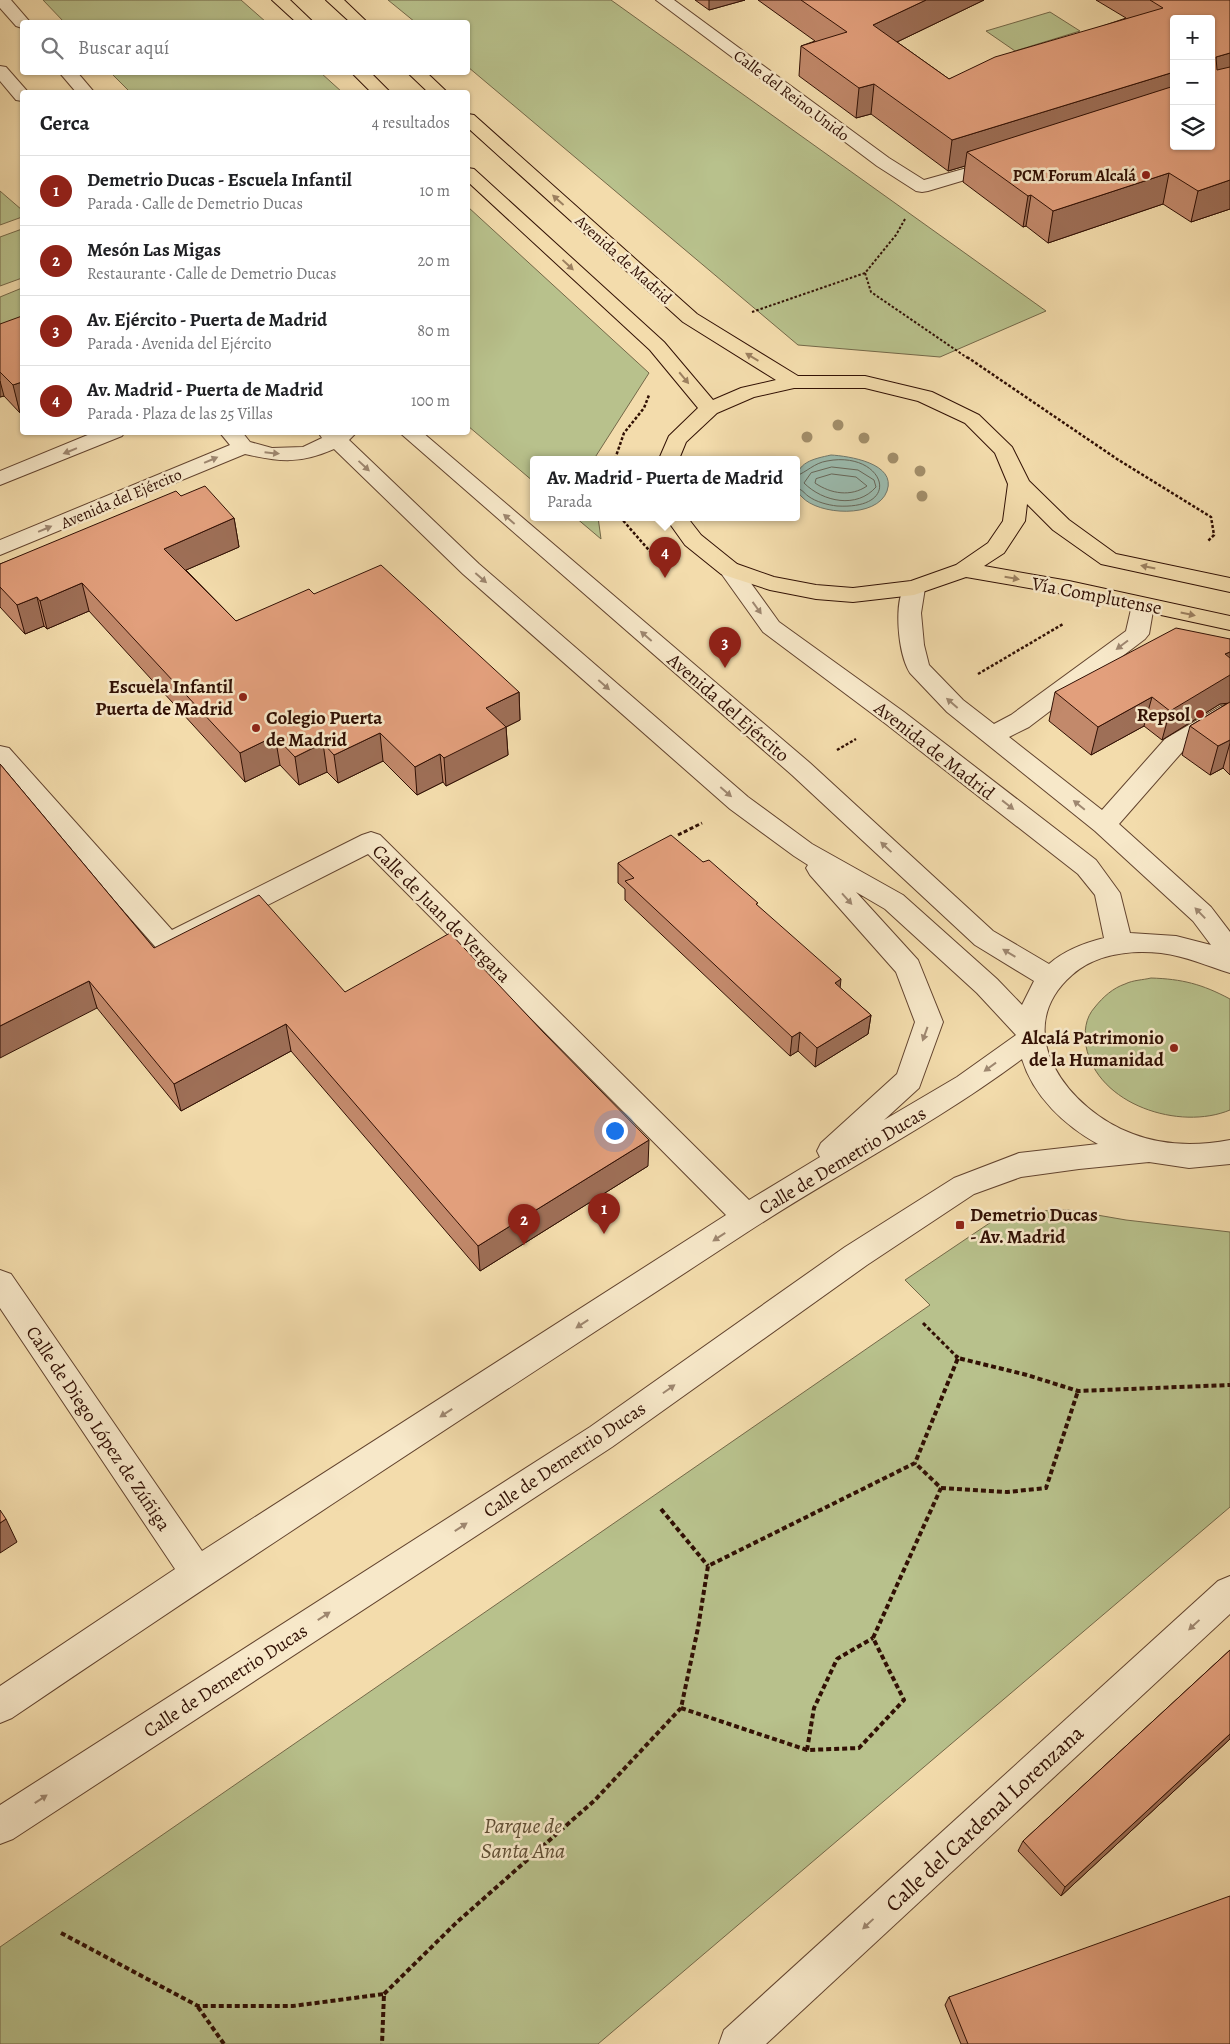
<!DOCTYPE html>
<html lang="es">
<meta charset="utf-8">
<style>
:root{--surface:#fff;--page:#f6f6f6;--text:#202124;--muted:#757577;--line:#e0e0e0;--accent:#8f2418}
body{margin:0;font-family:Alegreya,serif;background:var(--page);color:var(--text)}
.controls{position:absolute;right:15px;top:15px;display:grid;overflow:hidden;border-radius:5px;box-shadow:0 1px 4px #0004}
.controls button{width:45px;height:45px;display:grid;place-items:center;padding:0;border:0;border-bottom:1px solid var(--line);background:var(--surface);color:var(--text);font:25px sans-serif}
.you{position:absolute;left:614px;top:1130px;width:18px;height:18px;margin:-12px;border:4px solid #fff;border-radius:50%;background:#1a73e8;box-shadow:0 0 0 8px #1a73e833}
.badge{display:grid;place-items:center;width:32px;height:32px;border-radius:50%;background:var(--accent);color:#fff;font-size:16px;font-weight:700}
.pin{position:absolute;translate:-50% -41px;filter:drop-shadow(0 1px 2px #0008)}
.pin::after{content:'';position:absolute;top:26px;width:18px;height:15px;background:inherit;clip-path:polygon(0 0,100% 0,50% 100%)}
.popup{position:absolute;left:530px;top:456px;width:270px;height:65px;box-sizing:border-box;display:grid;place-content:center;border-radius:5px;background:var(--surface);filter:drop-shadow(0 1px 4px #0005);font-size:16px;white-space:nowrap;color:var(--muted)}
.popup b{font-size:19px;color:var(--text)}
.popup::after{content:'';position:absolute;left:50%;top:100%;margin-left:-10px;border:10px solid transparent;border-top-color:var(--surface)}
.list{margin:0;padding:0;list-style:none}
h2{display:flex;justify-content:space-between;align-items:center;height:65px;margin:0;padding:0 20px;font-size:21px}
h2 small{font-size:16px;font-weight:400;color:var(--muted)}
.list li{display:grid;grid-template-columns:32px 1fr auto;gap:15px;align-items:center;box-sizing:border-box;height:70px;padding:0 20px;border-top:1px solid var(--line)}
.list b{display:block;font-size:19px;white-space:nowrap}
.list p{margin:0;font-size:16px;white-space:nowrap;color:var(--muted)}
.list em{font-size:16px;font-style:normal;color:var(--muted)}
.icon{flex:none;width:28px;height:28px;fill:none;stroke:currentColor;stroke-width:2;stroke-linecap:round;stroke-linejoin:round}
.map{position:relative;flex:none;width:1230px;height:2044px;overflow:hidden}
.search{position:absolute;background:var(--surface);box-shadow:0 1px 4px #0004;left:20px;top:20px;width:450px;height:55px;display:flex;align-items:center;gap:12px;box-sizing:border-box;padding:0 18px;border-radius:5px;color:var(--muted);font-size:19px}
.panel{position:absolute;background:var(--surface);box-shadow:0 1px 4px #0004;left:20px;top:90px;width:450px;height:345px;border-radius:5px}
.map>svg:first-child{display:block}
.green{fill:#b8c18c;stroke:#746848}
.water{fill:#9bbbae;stroke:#71776a}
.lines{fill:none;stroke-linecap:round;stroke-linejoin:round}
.shore{stroke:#666659;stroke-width:1}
.minor-casing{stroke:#62432e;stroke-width:2}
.major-casing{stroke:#311004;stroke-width:2}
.path-far3{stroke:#311004;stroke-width:2;stroke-dasharray:2.5 2;stroke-linecap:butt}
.path-far2{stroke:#311004;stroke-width:2.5;stroke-dasharray:3 2;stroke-linecap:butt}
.path-far1{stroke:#311004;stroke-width:3;stroke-dasharray:4 2.5;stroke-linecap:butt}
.path{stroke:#311004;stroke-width:4;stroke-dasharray:5 3;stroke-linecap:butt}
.minor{fill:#f7e8c9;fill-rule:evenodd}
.major{fill:#f3dcac;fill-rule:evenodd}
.tree{fill:#a28e6a}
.wall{fill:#c2896b;stroke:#311004;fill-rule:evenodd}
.shaded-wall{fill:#9e6f57;stroke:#311004}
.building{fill:#e29f7c;stroke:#311004}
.oneway{fill:#9c8060}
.oneway2{fill:#9e8770}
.poi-dot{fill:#8f2418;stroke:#f7e8c9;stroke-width:2}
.labels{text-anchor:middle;stroke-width:5;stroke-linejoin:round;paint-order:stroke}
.far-street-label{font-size:16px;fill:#311004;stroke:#f7e8c9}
.far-poi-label{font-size:16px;font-weight:bold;fill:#311004;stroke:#f7e8c9;text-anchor:end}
.street-label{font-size:19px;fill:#311004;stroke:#f7e8c9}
.poi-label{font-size:19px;font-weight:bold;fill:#311004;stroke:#f7e8c9;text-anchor:end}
.near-street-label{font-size:22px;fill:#311004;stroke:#f7e8c9}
.near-park-label{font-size:22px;font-style:italic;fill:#604e34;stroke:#f7e8c9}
</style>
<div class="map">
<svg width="1230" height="2044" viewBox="0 0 1230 2044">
<rect width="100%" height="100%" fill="#f3dcac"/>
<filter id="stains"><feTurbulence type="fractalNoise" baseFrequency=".004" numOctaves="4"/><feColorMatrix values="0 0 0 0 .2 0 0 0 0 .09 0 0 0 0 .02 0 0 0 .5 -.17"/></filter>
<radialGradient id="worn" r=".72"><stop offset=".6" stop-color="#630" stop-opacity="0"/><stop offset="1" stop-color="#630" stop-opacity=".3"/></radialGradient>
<g class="green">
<path d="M43 0H241L266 22H64Z"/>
<path d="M388 0H611L1046 311 940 357 798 345 468 67V22H415Z"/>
<path d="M1050 12 1080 31 1015 51 986 31Z"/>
<path d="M111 73H321L342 92H130Z"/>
<path d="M0 191 22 210V217L0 225Z"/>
<path d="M468 207 649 373 594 459H534V482L468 426Z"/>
<path d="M22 229V278L0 286V237Z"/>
<path d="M22 288V320L0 329V297Z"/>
<path d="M575 517H598L601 539Z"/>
<path d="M1151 978C1182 979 1202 984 1230 999V1110C1180 1131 1097 1105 1086 1046 1084 1032 1085 1018 1095 1007 1103 997 1113 988 1125 984 1133 980 1143 980 1151 978Z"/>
<path d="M1068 1210 1126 1220 1230 1232V1507L598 2044H0V1947L930 1305 905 1280 1006 1212Z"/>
</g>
<path class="water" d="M831 455C848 456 897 463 887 491 877 519 818 515 802 497 797 492 796 490 796 483 796 462 813 459 831 455Z"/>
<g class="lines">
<g class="shore">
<path d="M832 467 858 470 874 480 876 487C857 509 823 502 804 483L811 473Z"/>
<path d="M832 474 856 477 867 486C851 497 831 494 815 483L816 479Z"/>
<path d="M796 476C807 472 814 463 827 461 883 450 906 510 837 506 828 505 816 502 808 496 804 493 802 489 796 488"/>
</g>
<g class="minor-casing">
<g id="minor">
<path d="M0 0H11L30 22H22V28L16 26 0 8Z"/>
<path d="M656 0H674L889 158 924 180 999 159 1005 160 1008 164 1005 168 928 191 922 192 916 191 877 166Z"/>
<path d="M0 66 6 67 28 92H22V101L16 100 0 81Z"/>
<path d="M59 72H77L94 92H76Z"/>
<path d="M95 432H125L122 436 0 485V471Z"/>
<path d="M223 432H242L250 442 272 448 303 447 322 438 318 432H357L349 440 479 564 748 797 812 844 903 895 997 979 1022 1005 1034 981 975 945 792 775 399 432H422L810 763 993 931 1049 964C1065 950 1084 943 1104 938L1095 895 1078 874 886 724 763 632 718 569 721 564 729 562 737 564 779 622 904 712 1096 860 1120 893 1130 933 1176 936 1211 945 1193 921 1095 831 947 712 910 673C898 654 893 602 906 583L914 581 922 583 925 588 921 613 924 645 929 665 963 700 994 724 1011 715 1126 631 1132 605 1135 600 1143 598 1151 600 1154 605 1149 634 1145 639 1029 727 1009 737 1102 810 1165 739 1221 706 1230 704V723L1183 751 1119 824 1211 907 1230 932V973C1207 966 1186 956 1161 953 1130 950 1096 954 1072 975 1007 1032 1070 1111 1133 1134 1164 1146 1198 1146 1230 1140V1164L1189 1168 1149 1162 1079 1169 1021 1177 974 1194 867 1265 612 1447 13 1839 0 1844V1805L590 1427 845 1247 954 1178 1019 1153 1098 1144C1065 1126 1033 1096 1022 1059 935 1124 836 1174 746 1233 500 1394 255 1553 12 1718L0 1723V1686L175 1569 0 1308V1270L11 1274 202 1551 726 1215 368 854 177 951 168 954 159 951 0 770V746L9 748 172 930 362 835 371 832 380 835 749 1200 820 1157 817 1151 821 1143 897 1074 915 1022 896 972 810 875 806 868 808 865 794 856 730 809 463 574 334 449C300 464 280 462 245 454L0 555V540L230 445 221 434ZM856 892 885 909 977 993 1016 1035 957 1077 884 1120 919 1088 943 1022 918 960Z"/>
<path d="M1230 1576V1614L766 2044H719L724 2030 1218 1581Z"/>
</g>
</g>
<g class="major-casing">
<g id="major">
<path d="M272 0H290L313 22H296Z"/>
<path d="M326 0H344L367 22H350Z"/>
<path d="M351 72H370L390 92H371Z"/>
<path d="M407 72H426L447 92H428Z"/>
<path d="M468 114 474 115 697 314 798 376H865L932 392 979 415 1012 447 1029 481 1069 520 1116 554 1230 578V592L1101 564 1053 530 1027 504 1025 521 1004 553 984 566 1069 581 1230 616V630L1069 595 966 577 914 595 853 602 816 599 770 590 721 574 685 545 665 517H687L701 535 737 564 774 577 816 585 853 588 911 581 956 565 988 543 1003 521 1008 484 995 453 965 423 918 401 865 388H794L754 397 717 413 686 442 679 459H659L669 436 698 408 650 350 468 182V168L474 169 664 342 713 400 741 388 776 380 683 322 468 128Z"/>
</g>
</g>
<g class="path-far3">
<path d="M905 219 896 235 865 273 871 292 969 359"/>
<path d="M752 312 865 273"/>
</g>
<g class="path-far2">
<path d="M967 357 1117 459 1211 517 1214 535 1207 542"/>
<path d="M615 459 624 433 644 408 649 395"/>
<path d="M620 517 654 556"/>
<path d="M978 674 1063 624"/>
<path d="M837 750 856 739"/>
</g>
<g class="path-far1">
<path d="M678 835 702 823"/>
<path d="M923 1323 957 1357"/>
</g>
<g class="path">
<path d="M956 1356 958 1358"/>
<path d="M941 1488 1007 1492 1046 1488 1078 1391"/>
<path d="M661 1509 708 1566"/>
<path d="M681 1708 807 1750 859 1748 904 1700 873 1638 941 1488 915 1463"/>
<path d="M807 1750 814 1708 837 1659 873 1638"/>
<path d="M61 1933 198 2006H293L384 1994 382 2044"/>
<path d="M384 1994 456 1923 595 1800 681 1708 698 1628 708 1566 915 1463 958 1358 1027 1375 1078 1391 1230 1385"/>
<path d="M198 2007 224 2044"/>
</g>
<use href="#minor" class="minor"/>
<use href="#major" class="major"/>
</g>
<g class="tree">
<circle cx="838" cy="425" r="5.5"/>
<circle cx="807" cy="437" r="5.5"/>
<circle cx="864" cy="438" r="5.5"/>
<circle cx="893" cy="458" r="5.5"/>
<circle cx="920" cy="471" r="5.5"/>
<circle cx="922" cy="496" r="5.5"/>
</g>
<g class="wall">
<path d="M695 0H745L709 10Z"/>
<path d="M758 0H984L897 42 949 79 1126 18 1096 0H1230V209L1191 222 1163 204 1048 243 1026 226 1023 227 963 182 965 166 948 171 871 114 856 118 799 76 801 46 815 41ZM1174 19 1211 146H1174Z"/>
<path d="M0 324 20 413 4 396 0 397Z"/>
<path d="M181 496 234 518 239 547 186 570 236 621 314 594 519 692 520 720 506 727 508 755 446 786 443 782 417 795 383 761 338 783 327 772 299 785 280 765 245 782 89 611 47 629 44 626 25 634 0 607V564Z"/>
<path d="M1230 639V775L1223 768 1210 775 1182 755 1190 726 1228 703 1220 704 1162 740 1144 726 1091 755 1049 721 1055 692Z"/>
<path d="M0 764 154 948 345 992 648 1166 480 1271 291 1051 181 1111 97 1008Z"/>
<path d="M703 862 757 905 840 988 871 1015 868 1034 815 1067 798 1051 790 1056 625 900V889L618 883V863Z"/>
<path d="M1230 1650V1739L1061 1896 1018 1851 1023 1841Z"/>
<path d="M949 1997 1230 2044H961L945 2005Z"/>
</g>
<g class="shaded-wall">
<path d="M709 0H745L709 10Z"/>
<path d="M926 0H984L870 55 873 25Z"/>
<path d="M1230 53V82L1211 86 1216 57Z"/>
<path d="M1174 72V100L967 152 965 166 948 171 952 140Z"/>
<path d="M874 84 871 114 856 118 859 88Z"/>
<path d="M1169 173 1163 204 1048 243 1053 211Z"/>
<path d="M1230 180V209L1191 222 1198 191Z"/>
<path d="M1031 195 1026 226 1023 227 1028 196Z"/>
<path d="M0 381 4 396 0 397Z"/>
<path d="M22 382V412L20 413 13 385Z"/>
<path d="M234 518 239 547 170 577 164 549Z"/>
<path d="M82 583 89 611 47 629 40 601Z"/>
<path d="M37 597 44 626 25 634 17 605Z"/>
<path d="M1230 652V703L1220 704 1162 740 1170 711 1225 654Z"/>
<path d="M519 692 520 720 506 727 508 755 446 786 444 758 486 708Z"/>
<path d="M1152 697 1144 726 1091 755 1098 727Z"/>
<path d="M380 733 383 761 338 783 334 755Z"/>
<path d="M275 736 280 765 245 782 240 753Z"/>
<path d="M1230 740V743L1223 768 1210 775 1218 746Z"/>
<path d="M323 743 327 772 299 785 295 757Z"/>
<path d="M440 754 443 782 417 795 415 767Z"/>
<path d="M841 979 839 998 835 983Z"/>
<path d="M89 981 97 1008 0 1058V1026Z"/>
<path d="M871 1015 868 1034 815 1067 817 1048Z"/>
<path d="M286 1024 291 1051 181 1111 174 1084Z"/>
<path d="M800 1032 798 1051 790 1056 792 1037Z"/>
<path d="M649 1140 648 1166 480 1271 478 1246Z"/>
<path d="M6 1519 17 1542 0 1553V1523Z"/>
<path d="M1230 1734V1739L1061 1896 1065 1887Z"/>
</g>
<g class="building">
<path d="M801 0H926L873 25 949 79 995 57 1163 8 1150 0H1230V53L1216 57 1217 70 1230 67V180L1198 191 1169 173 1053 211 1031 195 1028 196 967 152 1174 86V146H1211V19H1174V72L952 140 874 84 859 88 801 46 847 32Z"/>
<path d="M22 316V382L13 385 0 372V324Z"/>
<path d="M205 486 234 518 164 549 236 621 309 589 314 594 381 565 519 692 486 708 506 727 444 758 440 754 415 767 380 733 334 755 323 743 295 757 275 736 240 753 82 583 40 601 37 597 17 605 0 587V564L176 491 181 496Z"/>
<path d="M1176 628 1230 639V652L1225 654 1230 658V675L1170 711 1152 697 1098 727 1055 692Z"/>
<path d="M1230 702V740L1218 746 1190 726Z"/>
<path d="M0 764 154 948 259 895 345 992 450 933 544 1033 649 1140 478 1246 286 1024 174 1084 89 981 0 1026Z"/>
<path d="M671 835 703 862 709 860 758 903 756 904 841 979 835 983 871 1015 817 1048 800 1032 792 1037 625 881 634 878 618 863Z"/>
<path d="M0 1510 6 1519 0 1523Z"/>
<path d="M1230 1650V1734L1065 1887 1023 1841Z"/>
<path d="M1230 1896V2044H968L949 1997Z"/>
</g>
<defs><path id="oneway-solid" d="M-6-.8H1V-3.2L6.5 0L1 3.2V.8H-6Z" transform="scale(1.25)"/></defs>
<g class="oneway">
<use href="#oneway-solid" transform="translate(558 200) rotate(-138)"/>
<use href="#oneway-solid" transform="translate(568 265) rotate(43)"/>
<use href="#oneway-solid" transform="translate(752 357) rotate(-149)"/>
<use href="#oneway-solid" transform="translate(684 378) rotate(50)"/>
<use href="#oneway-solid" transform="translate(1148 567) rotate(-168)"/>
<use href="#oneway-solid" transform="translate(1012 578) rotate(10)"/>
<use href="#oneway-solid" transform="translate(1188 614) rotate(12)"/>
</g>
<g class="oneway2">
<use href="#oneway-solid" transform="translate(70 451) rotate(158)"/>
<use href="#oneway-solid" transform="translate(272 453) rotate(6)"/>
<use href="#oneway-solid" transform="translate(211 460) rotate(-23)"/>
<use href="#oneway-solid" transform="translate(364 466) rotate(43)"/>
<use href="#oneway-solid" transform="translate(509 519) rotate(-139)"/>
<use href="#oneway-solid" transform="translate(45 529) rotate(-23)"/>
<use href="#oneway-solid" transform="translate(481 578) rotate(41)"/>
<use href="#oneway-solid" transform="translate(757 608) rotate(54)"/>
<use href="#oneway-solid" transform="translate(646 636) rotate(-139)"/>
<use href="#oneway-solid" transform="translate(1122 645) rotate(143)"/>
<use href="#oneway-solid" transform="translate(604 685) rotate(41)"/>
<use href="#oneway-solid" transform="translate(952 703) rotate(-139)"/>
<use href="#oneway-solid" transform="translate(726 792) rotate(41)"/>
<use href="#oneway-solid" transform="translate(1008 805) rotate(38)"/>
<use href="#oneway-solid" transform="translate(1079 805) rotate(-141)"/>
<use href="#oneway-solid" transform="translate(886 847) rotate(-137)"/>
<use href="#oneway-solid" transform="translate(847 899) rotate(48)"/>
<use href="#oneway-solid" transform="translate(1200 913) rotate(-134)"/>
<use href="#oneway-solid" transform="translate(1009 953) rotate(-149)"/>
<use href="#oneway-solid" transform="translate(925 1034) rotate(110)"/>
<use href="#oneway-solid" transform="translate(990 1067) rotate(144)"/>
<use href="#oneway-solid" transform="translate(719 1237) rotate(147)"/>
<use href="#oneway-solid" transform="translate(582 1324) rotate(147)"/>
<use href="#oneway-solid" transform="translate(669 1389) rotate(-35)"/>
<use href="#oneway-solid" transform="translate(446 1413) rotate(147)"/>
<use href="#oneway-solid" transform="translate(461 1527) rotate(-33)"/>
<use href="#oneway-solid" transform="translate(324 1616) rotate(-33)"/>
<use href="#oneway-solid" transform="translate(1194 1625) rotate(137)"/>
<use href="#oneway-solid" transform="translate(41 1799) rotate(-33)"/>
<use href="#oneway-solid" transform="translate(868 1924) rotate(137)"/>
</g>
<g class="poi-dot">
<circle cx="1146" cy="175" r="5"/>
<circle cx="243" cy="697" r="5"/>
<circle cx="1200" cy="714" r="5"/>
<circle cx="256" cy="728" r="5"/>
<circle cx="1174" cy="1048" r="5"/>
<rect x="955" y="1220" width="10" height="10" rx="2.5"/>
</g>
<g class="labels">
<g class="far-street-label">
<text transform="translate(792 95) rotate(37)" y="6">Calle del Reino Unido</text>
<text transform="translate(624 259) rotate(42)" y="6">Avenida de Madrid</text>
<text transform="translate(121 498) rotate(-23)" y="6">Avenida del Ejército</text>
</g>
<g class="far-poi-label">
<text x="1136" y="181">PCM Forum Alcalá</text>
</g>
<g class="street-label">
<text transform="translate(1097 595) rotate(11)" y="7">Vía Complutense</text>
<text transform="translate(729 707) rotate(41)" y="7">Avenida del Ejército</text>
<text transform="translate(935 750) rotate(38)" y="7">Avenida de Madrid</text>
<text transform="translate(442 913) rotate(45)" y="7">Calle de Juan de Vergara</text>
<text transform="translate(842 1160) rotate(-31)" y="7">Calle de Demetrio Ducas</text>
<text transform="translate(99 1428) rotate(56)" y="7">Calle de Diego López de Zúñiga</text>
<text transform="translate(564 1459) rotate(-34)" y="7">Calle de Demetrio Ducas</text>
<text transform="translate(225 1680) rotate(-33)" y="7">Calle de Demetrio Ducas</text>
</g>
<g class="poi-label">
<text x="233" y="693">Escuela Infantil<tspan x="233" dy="22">Puerta de Madrid</tspan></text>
<text x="1190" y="721">Repsol</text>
<text x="266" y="724" text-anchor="start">Colegio Puerta<tspan x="266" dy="22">de Madrid</tspan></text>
<text x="1164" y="1044">Alcalá Patrimonio<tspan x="1164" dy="22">de la Humanidad</tspan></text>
<text x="970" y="1221" text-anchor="start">Demetrio Ducas<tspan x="970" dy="22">- Av. Madrid</tspan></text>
</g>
<g class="near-street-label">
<text transform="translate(984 1818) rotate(-43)" y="8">Calle del Cardenal Lorenzana</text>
</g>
<g class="near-park-label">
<text x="523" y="1833">Parque de<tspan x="523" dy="25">Santa Ana</tspan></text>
</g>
</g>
<rect width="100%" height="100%" filter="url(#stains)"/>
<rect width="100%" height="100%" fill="url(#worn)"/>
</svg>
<div class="controls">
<button>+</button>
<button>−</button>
<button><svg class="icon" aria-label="layers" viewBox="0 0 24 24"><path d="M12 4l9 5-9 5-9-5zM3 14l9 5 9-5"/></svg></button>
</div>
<div class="you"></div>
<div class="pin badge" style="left:604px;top:1234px">1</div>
<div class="pin badge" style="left:524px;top:1245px">2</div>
<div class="pin badge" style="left:725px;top:668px">3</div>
<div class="pin badge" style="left:665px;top:578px">4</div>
<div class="popup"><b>Av. Madrid - Puerta de Madrid</b>Parada</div>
<div class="search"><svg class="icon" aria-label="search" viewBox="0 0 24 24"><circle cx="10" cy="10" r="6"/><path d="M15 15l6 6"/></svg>Buscar aquí</div>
<section class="panel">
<h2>Cerca<small>4 resultados</small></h2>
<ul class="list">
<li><span class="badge">1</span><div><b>Demetrio Ducas - Escuela Infantil</b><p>Parada · Calle de Demetrio Ducas</p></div><em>10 m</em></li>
<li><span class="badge">2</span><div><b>Mesón Las Migas</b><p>Restaurante · Calle de Demetrio Ducas</p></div><em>20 m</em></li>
<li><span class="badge">3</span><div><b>Av. Ejército - Puerta de Madrid</b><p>Parada · Avenida del Ejército</p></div><em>80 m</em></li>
<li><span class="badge">4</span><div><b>Av. Madrid - Puerta de Madrid</b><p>Parada · Plaza de las 25 Villas</p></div><em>100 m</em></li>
</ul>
</section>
</div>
